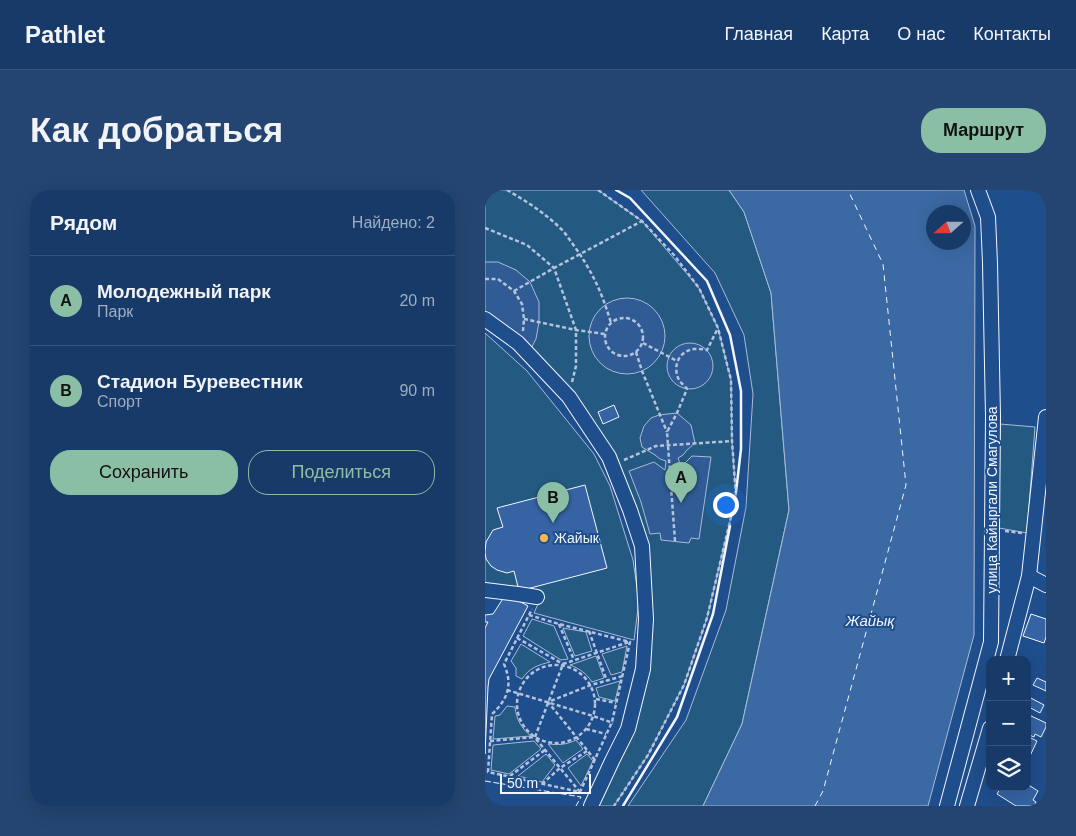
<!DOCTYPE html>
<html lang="ru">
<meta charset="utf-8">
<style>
:root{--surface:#173a69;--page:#244571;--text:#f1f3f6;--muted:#9eadc0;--line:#36547d;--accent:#8abfa5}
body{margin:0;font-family:Helvetica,sans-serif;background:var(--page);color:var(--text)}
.controls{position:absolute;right:15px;bottom:15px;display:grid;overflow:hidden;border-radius:10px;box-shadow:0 5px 20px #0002}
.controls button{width:45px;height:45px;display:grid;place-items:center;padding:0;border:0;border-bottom:1px solid var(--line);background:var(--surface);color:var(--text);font:25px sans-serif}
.compass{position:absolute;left:441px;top:15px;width:45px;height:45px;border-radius:50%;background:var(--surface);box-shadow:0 5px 20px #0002;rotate:249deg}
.scale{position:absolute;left:15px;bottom:12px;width:91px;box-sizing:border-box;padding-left:5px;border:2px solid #f2f6ff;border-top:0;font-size:14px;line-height:18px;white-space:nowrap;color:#f2f6ff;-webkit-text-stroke:4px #1f4e8c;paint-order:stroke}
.you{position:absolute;left:240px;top:314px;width:18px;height:18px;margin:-12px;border:4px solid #fff;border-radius:50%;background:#1a73e8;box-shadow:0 0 0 8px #1a73e833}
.badge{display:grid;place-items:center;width:32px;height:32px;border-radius:50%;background:var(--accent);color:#111;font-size:16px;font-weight:700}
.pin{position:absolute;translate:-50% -41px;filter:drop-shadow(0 1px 2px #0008)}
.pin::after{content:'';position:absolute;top:26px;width:18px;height:15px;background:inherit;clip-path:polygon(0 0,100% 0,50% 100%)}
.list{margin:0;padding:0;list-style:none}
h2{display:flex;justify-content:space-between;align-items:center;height:65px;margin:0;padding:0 20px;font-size:21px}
h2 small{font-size:16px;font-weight:400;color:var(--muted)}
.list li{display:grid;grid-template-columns:32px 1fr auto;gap:15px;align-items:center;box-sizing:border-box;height:90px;padding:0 20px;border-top:1px solid var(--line)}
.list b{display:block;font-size:19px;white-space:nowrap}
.list p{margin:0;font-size:16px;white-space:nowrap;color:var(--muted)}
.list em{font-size:16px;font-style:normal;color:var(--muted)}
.actions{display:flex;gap:10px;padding:15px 20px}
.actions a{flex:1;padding:11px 0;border:1px solid var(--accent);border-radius:20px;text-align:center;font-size:18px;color:var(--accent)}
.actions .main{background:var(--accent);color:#111}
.icon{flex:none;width:28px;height:28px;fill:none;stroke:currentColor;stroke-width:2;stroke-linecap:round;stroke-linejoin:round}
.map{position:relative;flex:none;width:561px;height:616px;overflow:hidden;border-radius:20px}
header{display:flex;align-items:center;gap:30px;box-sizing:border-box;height:70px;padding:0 25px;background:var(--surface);border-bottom:1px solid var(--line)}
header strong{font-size:24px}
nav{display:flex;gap:28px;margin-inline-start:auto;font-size:18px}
.intro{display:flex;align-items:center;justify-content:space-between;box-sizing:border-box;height:120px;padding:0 30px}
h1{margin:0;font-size:35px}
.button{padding:12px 22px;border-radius:20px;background:var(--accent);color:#111;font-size:18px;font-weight:700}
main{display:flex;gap:30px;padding:0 30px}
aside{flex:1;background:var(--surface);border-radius:20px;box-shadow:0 5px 20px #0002}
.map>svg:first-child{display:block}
.green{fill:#245a82;stroke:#a8bbd7}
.parking{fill:#305b95;stroke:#a8bbd7}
.water{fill:#3b69a3;stroke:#a8bbd7;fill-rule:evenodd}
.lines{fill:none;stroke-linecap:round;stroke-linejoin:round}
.ferry{stroke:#f2f6ff;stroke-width:1;stroke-dasharray:6 5;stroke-linecap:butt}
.building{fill:#3563a3;stroke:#f2f6ff}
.minor-casing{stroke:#f2f6ff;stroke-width:16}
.path{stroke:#b3c4dc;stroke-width:2.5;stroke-dasharray:4 2.5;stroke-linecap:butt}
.minor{stroke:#1f4e8c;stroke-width:14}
.fence{stroke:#f2f6ff;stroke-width:1;stroke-dasharray:6 2.5;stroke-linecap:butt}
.wall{stroke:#f2f6ff;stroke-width:2.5}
.poi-dot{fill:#ffb74d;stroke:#1f4e8c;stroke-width:2}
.labels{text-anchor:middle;stroke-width:4;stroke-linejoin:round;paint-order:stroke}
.street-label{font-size:14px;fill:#f2f6ff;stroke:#1f4e8c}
.poi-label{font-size:14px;fill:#f2f6ff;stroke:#1f4e8c;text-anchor:start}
.water-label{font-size:15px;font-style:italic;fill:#f2f6ff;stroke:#1f4e8c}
</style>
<header>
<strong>Pathlet</strong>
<nav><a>Главная</a><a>Карта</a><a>О нас</a><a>Контакты</a></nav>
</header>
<div class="intro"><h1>Как добраться</h1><a class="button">Маршрут</a></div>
<main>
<aside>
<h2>Рядом<small>Найдено: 2</small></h2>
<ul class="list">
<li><span class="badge">A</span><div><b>Молодежный парк</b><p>Парк</p></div><em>20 m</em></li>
<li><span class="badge">B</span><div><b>Стадион Буревестник</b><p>Спорт</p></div><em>90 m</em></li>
</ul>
<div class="actions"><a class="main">Сохранить</a><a>Поделиться</a></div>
</aside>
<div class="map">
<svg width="561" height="616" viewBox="0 0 561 616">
<rect width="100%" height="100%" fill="#1f4e8c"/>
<g class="green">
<path d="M0 0H113L157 31 214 98 233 138 246 190 247 251 251 306 222 428 199 495 163 565 129 616H106L143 539 161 429 145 320 84 207 0 129Z"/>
<path d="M156 0H244L259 22 286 103 304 320 257 534 218 616H143L201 530 241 420 261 317 268 204 259 145 230 83Z"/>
<path d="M0 143 42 181 109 264 125 296 148 370 154 411 149 450 49 423 57 405 0 397Z"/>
<path d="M515 234 550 237 542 343 514 338Z"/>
<path d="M47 429 69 436 83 469 76 470 38 446Z"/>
<path d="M78 438 101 442 107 461 90 466Z"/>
<path d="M36 454 65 472C53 475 44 478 37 489L31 486V478L26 471Z"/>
<path d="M142 456 137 482 126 485 117 464Z"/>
<path d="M111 466 119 488 107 492C101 483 95 479 85 475Z"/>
<path d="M135 491 130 511 114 507 111 498Z"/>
<path d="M22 516 30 517C31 529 37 539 46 546L8 549 10 526 15 525Z"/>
<path d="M91 550 98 559 78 573 63 554C73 555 81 555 91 550Z"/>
<path d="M49 551 56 559 24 584 6 580 8 555Z"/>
<path d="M61 564 70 575 57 592 33 586Z"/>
<path d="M102 564 108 571 96 596 83 578Z"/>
</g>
<g class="parking">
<path d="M0 72H13L31 80 45 92 54 112V132L51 149 43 164 0 129Z"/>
<circle cx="142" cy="146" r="38"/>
<circle cx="205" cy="176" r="23"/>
<path d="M192 223 206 235 210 253 202 260 198 265 193 268 196 276 199 274 207 266 226 267 214 349 206 348 204 353 176 350 175 343 165 344 156 312 144 281 169 272 180 280 181 271 175 269 170 265 157 257 155 248 159 236 166 228 174 225Z"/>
</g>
<path class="water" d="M244 0H479L490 36 489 445 443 616H218L257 534 304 320 286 103 259 22ZM448 22H478V52H448Z"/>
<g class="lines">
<path class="ferry" d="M330 616 338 601 421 295 398 74 363 0"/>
</g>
<g class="building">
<path d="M129 215 134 227 118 234 113 222Z"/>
<path d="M100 295 122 378 34 401 29 381 22 383 12 380 6 376 1 369 0 362 1 352 8 340 18 337 12 318Z"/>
<path d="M21 404 43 416 4 489 3 497 0 564V438L3 432H0V425L8 424Z"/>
<path d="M546 424 561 429V447L559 453 538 446Z"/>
<path d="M552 488 561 492V501L548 495Z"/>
<path d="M544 507 559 515 555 523 542 516V510Z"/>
<path d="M542 524 561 533V537L556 547 550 544 549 547 542 544Z"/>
<path d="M542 546 552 551 544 568 542 567Z"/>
<path d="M542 594 553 601 548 610 551 612 549 616H531L512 604 516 597H542Z"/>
</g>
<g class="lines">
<g class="minor-casing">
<g id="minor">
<path d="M0 129 33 153 84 207 124 267 145 320 157 356 161 429 158 479 143 539 127 571 106 616"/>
<path d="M544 386 561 395"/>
<path d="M0 400 33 404 52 407"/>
<path d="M522 470 544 386 561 227"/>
<path d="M462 616 506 452 508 226 505 73 503 27 493 0"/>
<path d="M482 616 505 538"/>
</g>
</g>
<g class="path">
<path d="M22 0C41 11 60 23 75 38 80 42 83 48 87 53 106 79 117 102 126 133"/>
<path d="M113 0 157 31 189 65 214 98 233 138 246 190 247 251 251 306 222 428 199 495 163 565 129 616"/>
<path d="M0 38 42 55 69 78 91 140V176L87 192"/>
<path d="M0 89H13L29 101 37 114 39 129 38 141"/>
<path d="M29 101 69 78 157 31"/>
<circle cx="139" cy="147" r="19"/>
<path d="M39 129 91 140 120 144"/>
<path d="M158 153 192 171"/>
<path d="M151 162 157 181 182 242"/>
<path d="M139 270 171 256 247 251"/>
<path d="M520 341 537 343"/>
<path d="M190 351 182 242 192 223 202 199C200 196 196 193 194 190 187 176 194 161 209 159 213 159 218 159 222 160L232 140"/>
<path d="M44 425 74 434 145 452 127 532 95 602 3 582 7 524C23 509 28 495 19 474L44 425 47 419"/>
<path d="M74 434 89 470"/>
<path d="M104 441 122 491"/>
<path d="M32 448 78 474"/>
<circle cx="71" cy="514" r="39"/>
<path d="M22 500 108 526 128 533"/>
<path d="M111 509 131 513"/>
<path d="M101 539 121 544"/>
<path d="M50 547 78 474 144 452"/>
<path d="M51 549 95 602"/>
<path d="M5 551 50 547"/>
<path d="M110 570 63 512 106 495 138 486"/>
<path d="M25 586 60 560"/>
<path d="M57 594 75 578 102 561"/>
</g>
<use href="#minor" class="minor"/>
<path class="fence" d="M0 591 96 607 91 616"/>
<g class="wall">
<path d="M131 0 145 8 222 91 245 145 256 201V259L251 302"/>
<path d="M138 616 192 527 228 424 245 336"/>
</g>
</g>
<circle class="poi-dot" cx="59" cy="348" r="5"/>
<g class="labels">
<g class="street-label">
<text transform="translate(507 310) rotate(-90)" y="5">улица Кайыргали Смагулова</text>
</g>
<g class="poi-label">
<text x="69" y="353">Жайык</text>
</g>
<g class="water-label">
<text x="385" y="436">Жайық</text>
</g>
</g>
</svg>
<div class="controls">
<button>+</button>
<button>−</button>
<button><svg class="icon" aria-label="layers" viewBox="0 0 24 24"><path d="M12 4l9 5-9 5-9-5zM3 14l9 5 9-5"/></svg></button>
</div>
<svg class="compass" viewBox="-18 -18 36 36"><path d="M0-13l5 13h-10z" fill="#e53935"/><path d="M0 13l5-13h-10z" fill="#9eadc0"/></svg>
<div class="scale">50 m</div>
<div class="you"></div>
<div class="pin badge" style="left:196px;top:313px">A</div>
<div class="pin badge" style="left:68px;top:333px">B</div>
</div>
</main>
